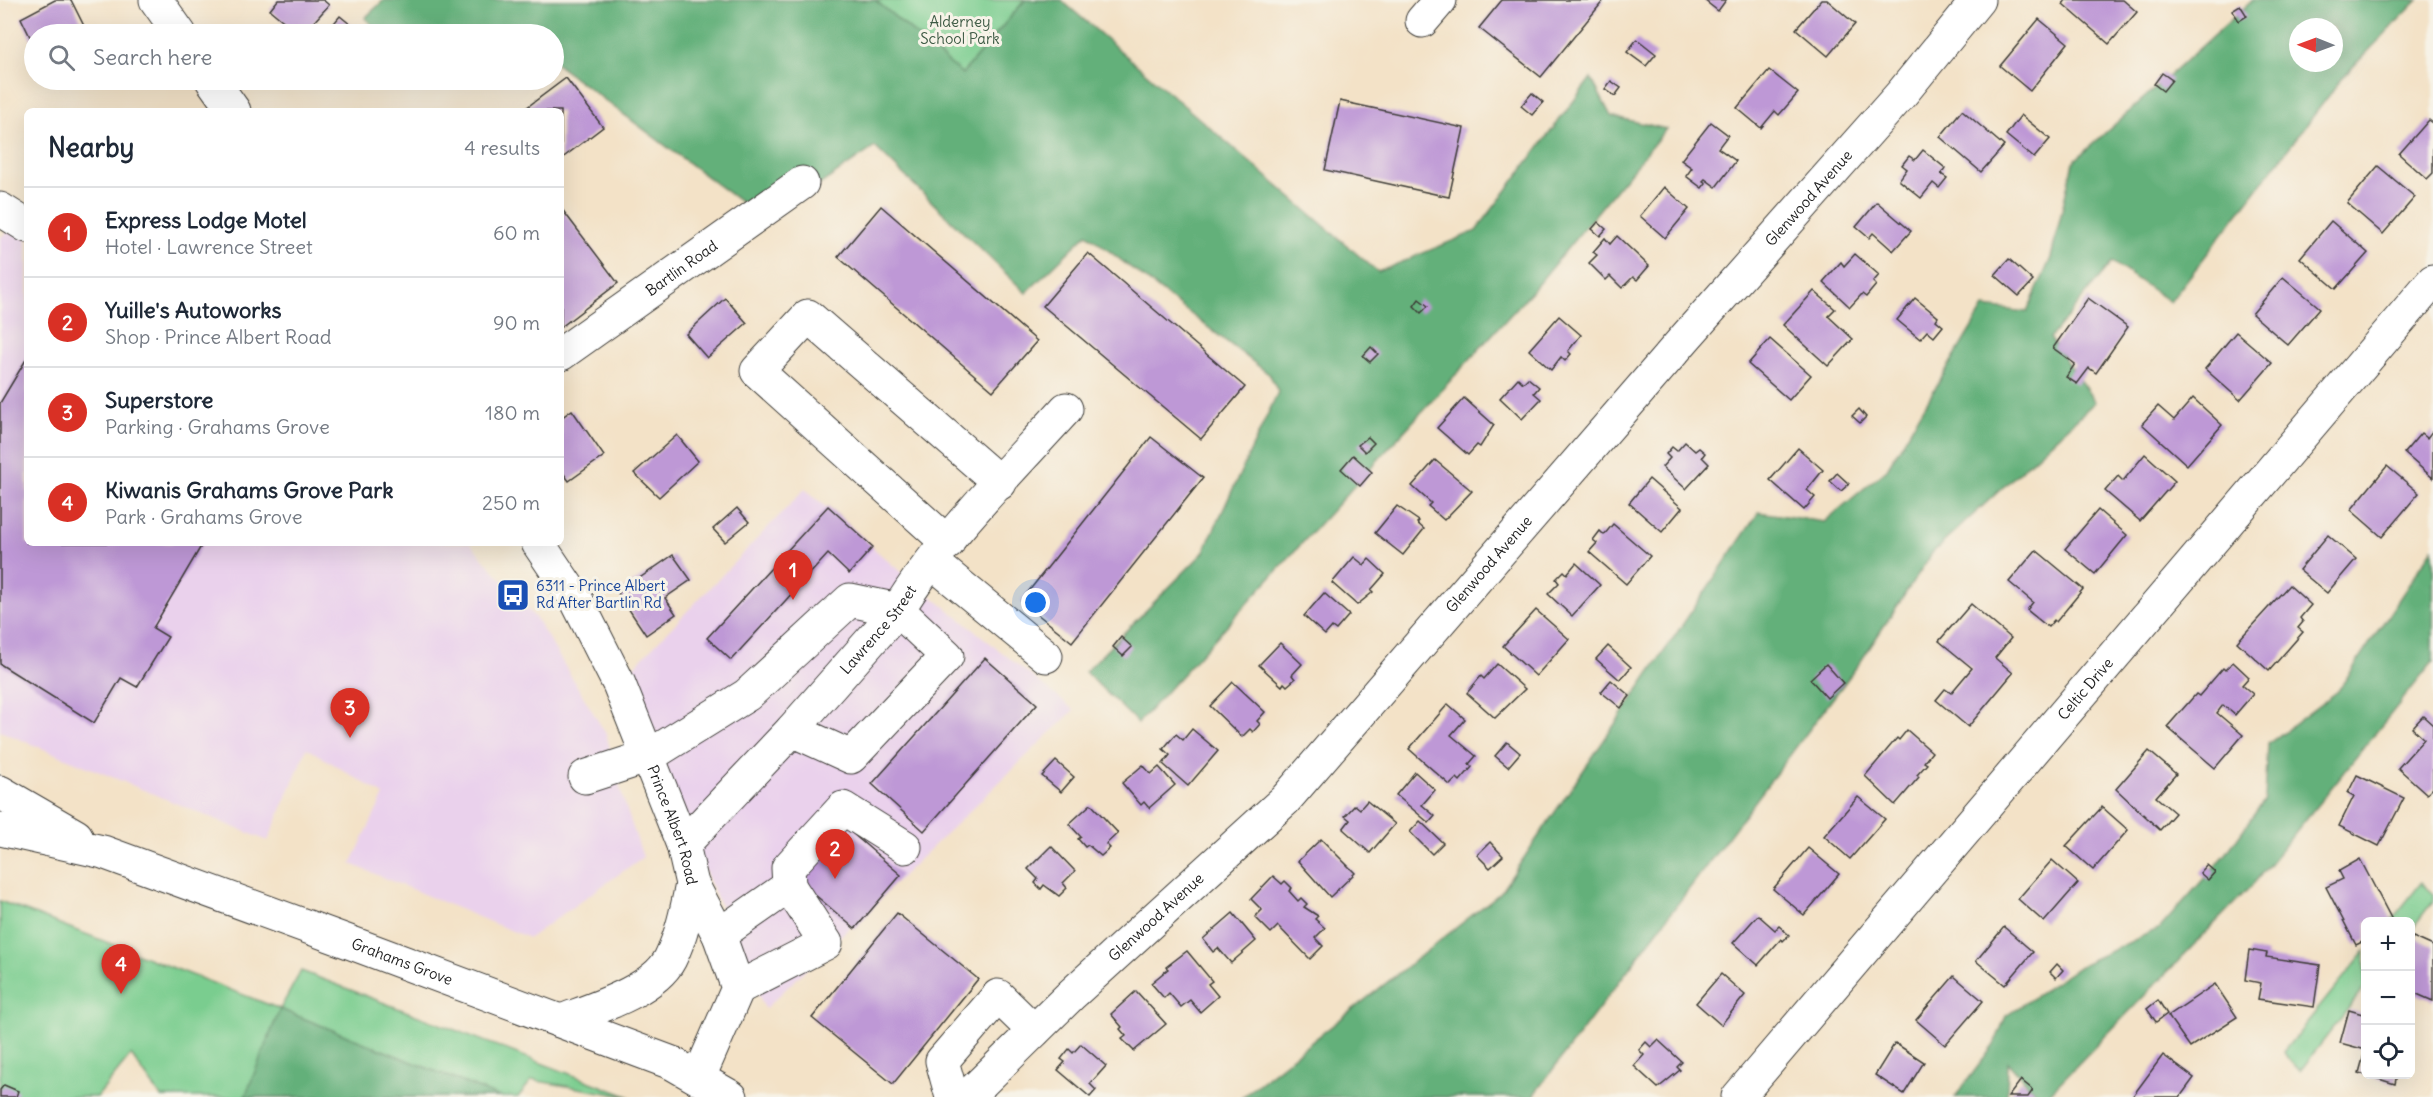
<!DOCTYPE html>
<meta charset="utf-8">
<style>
:root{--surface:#fff;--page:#f6f6f7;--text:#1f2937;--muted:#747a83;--line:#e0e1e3;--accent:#d93025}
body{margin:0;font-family:Delius,sans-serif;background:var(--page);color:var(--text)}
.controls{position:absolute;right:18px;bottom:18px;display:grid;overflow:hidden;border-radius:9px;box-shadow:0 6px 24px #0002}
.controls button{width:54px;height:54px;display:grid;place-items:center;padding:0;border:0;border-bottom:2px solid var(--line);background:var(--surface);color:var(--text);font:30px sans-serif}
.compass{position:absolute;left:2289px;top:18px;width:54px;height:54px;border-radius:50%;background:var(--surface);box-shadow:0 6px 24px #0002;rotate:271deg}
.you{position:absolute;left:1036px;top:603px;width:21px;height:21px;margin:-15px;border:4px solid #fff;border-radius:50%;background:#1a73e8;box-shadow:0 0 0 9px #1a73e833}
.badge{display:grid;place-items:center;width:39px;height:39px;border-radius:50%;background:var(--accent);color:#fff;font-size:20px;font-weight:700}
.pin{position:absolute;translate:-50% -50px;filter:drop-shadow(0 2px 3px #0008)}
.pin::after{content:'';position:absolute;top:32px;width:21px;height:18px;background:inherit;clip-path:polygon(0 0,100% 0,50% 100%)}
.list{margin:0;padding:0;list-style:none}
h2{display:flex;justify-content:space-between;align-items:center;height:78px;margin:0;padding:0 24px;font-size:26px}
h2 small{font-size:20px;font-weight:400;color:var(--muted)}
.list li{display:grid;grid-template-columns:39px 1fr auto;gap:18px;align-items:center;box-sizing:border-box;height:90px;padding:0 24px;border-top:2px solid var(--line)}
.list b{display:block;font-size:22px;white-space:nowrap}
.list p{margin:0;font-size:20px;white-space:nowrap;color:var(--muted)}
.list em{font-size:20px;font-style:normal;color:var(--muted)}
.icon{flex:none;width:33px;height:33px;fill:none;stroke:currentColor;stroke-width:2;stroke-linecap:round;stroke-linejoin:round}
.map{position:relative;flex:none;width:2433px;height:1097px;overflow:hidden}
.search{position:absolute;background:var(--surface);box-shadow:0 6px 24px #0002;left:24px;top:24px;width:540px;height:66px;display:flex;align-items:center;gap:15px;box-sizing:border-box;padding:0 21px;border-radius:33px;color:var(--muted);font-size:22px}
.panel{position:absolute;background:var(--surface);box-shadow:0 6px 24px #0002;left:24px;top:108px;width:540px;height:438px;border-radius:9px}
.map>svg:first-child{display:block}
.built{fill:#ead1ec}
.green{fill:#7acd8f;stroke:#4b7456;stroke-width:1.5}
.forest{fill:#63b07a;stroke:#40664b;stroke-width:1.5;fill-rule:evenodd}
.building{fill:#be98d6}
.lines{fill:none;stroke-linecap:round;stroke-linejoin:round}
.minor-casing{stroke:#3c3a36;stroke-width:35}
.major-casing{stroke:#3c3a36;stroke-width:35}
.minor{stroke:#fff;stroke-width:33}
.major{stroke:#fff;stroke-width:33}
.labels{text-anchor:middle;stroke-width:6;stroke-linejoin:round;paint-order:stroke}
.park-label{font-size:15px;fill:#3d5a44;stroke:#f7f3e8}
.street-label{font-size:15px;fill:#1c1c1c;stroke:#f7f3e8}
.transit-label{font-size:15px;fill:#164399;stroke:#f7f3e8;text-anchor:start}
</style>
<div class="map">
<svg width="2433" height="1097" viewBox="0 0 2433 1097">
<rect width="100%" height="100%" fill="#f7f3e8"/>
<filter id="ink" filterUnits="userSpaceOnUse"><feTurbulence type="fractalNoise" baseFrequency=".0167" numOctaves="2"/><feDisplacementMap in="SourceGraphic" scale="12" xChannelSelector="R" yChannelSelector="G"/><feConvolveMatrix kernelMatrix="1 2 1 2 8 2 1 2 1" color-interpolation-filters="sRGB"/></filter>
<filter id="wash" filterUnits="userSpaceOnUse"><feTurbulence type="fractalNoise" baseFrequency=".008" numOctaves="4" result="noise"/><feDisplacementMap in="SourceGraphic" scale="24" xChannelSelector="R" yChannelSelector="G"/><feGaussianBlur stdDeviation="1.35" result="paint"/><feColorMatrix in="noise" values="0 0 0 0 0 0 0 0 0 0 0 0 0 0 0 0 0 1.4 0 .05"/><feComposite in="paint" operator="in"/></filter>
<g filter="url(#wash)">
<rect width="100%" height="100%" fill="#f3e2c7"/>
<g class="built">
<path d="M21 219 27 222V543H470L537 620 606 734 623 799 643 857 529 938 351 864 384 795 307 748 268 841 0 731V238Z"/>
<path d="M805 489 895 567 1074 710 765 1009 650 744 616 685Z"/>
</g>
<g class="green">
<path d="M875 0H1025L962 74Z"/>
<path d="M2421 883 2433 894V901L2411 930 2410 922H2390Z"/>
<path d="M0 901 280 1009 301 971 630 1097 532 1080 518 1097H161L131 1055 97 1097H0Z"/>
<path d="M2365 951V987L2300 1071 2283 1052Z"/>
</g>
<g class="forest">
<path d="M384 0H875L962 74 1025 0H1061L1378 272 1476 231 1591 78 1611 116 1666 129 1533 290 1138 723 1085 672 1203 553 1278 392 1270 375 1087 234 1026 293 875 147 766 221 554 62V34H381L365 18Z"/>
<path d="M2253 0H2418L2344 76 2170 302 2112 262 2050 338 2095 402 1932 553 1861 661 1532 1097H1242L1500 893 1759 512 1824 522 1887 469 1984 307 2027 312 2051 258 2073 162ZM2298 27H2334V63H2298Z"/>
<path d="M2433 548V662L2255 882 2046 1097H2035L2033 1090 2008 1062 2007 1097H1955L1994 1045 2006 1016 2083 964 2160 928 2226 854 2265 799 2268 744 2338 691Z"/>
<path d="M280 1009 500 1097H245Z"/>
</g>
<g id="blocks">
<g class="building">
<path d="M55 0H71L88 34H34V45L21 18Z"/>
<path d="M278 0H323L329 5 303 34H299L270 10Z"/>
<path d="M1502 0H1604L1541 77 1479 28Z"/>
<path d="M1704 0H1726L1718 11Z"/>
<path d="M1821 0H1827L1855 24 1828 56 1796 29Z"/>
<path d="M2066 0H2123L2137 12 2109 44 2063 4Z"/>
<path d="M2240 5 2247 16 2239 21 2232 10Z"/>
<path d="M340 16 362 34H325Z"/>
<path d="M2039 19 2068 43 2030 91 2000 66Z"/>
<path d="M1637 39 1656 54 1646 66 1627 52Z"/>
<path d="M1769 70 1798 93 1779 115 1775 111 1761 128 1737 108Z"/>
<path d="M2162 73 2172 80 2163 91 2154 84Z"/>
<path d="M566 78 603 127 561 159V111H522Z"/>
<path d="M1611 81 1621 88 1615 96 1605 89Z"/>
<path d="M1532 93 1543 102 1532 115 1521 106Z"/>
<path d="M1340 101 1464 128 1449 197 1325 170Z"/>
<path d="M1962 110 2004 146 1981 172 1940 137Z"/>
<path d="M2021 115 2050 139 2034 158 2006 135Z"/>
<path d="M2429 120 2433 123V173L2427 179 2399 154Z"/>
<path d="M1711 122 1728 135 1718 148 1736 161 1716 187 1705 179 1703 181 1706 183 1702 188 1686 176 1692 168 1681 160Z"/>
<path d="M1923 150 1945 168 1941 174 1947 178 1939 188 1933 183 1921 198 1899 180 1907 169 1902 165 1909 156 1915 160Z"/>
<path d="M2378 166 2415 197 2383 234 2347 203Z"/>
<path d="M1664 187 1689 209 1665 238 1640 216Z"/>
<path d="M1877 202 1911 231 1893 251 1873 233 1869 238 1856 227Z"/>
<path d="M881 206 1037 341 993 391 838 257Z"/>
<path d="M561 208 618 283 561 327Z"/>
<path d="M2331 221 2368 253 2336 289 2300 258Z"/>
<path d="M1598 222 1606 229 1600 236 1592 229Z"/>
<path d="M1617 236 1649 266 1637 280 1633 277 1622 288 1610 276 1606 280 1589 263 1597 255 1593 252 1605 238 1610 244Z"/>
<path d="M1088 253 1245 387 1201 439 1043 306Z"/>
<path d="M1855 254 1879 275 1873 282 1876 285 1866 297 1862 294 1850 307 1823 282 1841 262 1844 266Z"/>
<path d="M2009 259 2033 281 2019 296 1995 275Z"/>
<path d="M2283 277 2320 308 2288 345 2252 314Z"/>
<path d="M1814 291 1835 309 1828 316 1853 339 1828 366 1783 325Z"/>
<path d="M725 298 747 323 707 358 686 334Z"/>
<path d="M1915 298 1938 317 1936 320 1943 326 1934 337 1927 331 1920 339 1897 320Z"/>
<path d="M2088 298 2128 327 2096 373 2089 368 2077 384 2066 377 2075 364 2053 348Z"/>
<path d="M1419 299 1428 306 1421 313 1414 306Z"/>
<path d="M1559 316 1581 335 1568 351 1571 354 1565 361 1561 357 1551 370 1529 350Z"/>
<path d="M2236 332 2272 363 2240 400 2205 369Z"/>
<path d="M1770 339 1811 375 1789 400 1748 364Z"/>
<path d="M1371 347 1378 354 1370 362 1363 356Z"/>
<path d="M27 358V543H203L153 628 168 637 137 687 121 678 94 723 0 664V403Z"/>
<path d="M1518 378 1523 383 1528 378 1539 387 1534 393 1541 399 1522 419 1500 398Z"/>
<path d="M1464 398 1494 425 1480 447 1477 445 1468 455 1437 428Z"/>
<path d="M2193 398 2222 425 2187 465 2142 424 2158 406 2174 420Z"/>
<path d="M1859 409 1866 417 1860 423 1852 416Z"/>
<path d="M572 410 604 456 569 481 561 470V418Z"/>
<path d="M2433 430V478L2404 453 2421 433 2427 438Z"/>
<path d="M677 435 698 461 659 497 634 473Z"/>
<path d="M1151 437 1203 478 1072 642 1021 601Z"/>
<path d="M1368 437 1374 443 1365 452 1358 445Z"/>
<path d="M1685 442 1695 451 1699 448 1705 453 1702 457 1709 464 1686 489 1662 467 1670 458 1666 454 1672 447 1677 451Z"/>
<path d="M1798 448 1823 470 1807 490 1815 497 1804 510 1770 480Z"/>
<path d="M2145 454 2175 481 2140 521 2105 491 2118 476 2123 481Z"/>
<path d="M1353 455 1372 472 1360 486 1341 469Z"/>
<path d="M1435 460 1472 491 1444 520 1428 506 1431 503 1412 486Z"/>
<path d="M2387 466 2419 493 2382 537 2351 510Z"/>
<path d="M1837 473 1849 484 1841 491 1830 481Z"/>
<path d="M1649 479 1682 508 1662 532 1629 503Z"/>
<path d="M828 506 873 547 849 574 828 554 731 660 707 638Z"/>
<path d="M1397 506 1419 521 1417 523 1424 529 1403 555 1375 533Z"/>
<path d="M737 508 749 522 725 542 713 529Z"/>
<path d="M2098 510 2127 535 2095 574 2065 549Z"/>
<path d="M1613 524 1650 556 1626 584 1589 552 1597 543 1593 540 1600 531 1604 535Z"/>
<path d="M2328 535 2356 559 2327 593 2299 570Z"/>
<path d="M2036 550 2083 589 2056 622 2054 620 2048 627 2027 610 2033 602 2009 582Z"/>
<path d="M673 555 691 580 665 598 676 614 646 635 618 593Z"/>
<path d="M1354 557 1364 565 1369 559 1385 574 1371 590 1373 592 1357 605 1332 583Z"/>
<path d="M1576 563 1600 585 1572 616 1548 594 1559 583 1556 579 1564 571 1567 574Z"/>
<path d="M2289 585 2311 605 2300 618 2303 622 2298 628 2303 632 2269 671 2237 642Z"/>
<path d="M1324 593 1349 615 1336 630 1332 627 1325 635 1304 616Z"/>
<path d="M1971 604 2011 638 1995 658 2013 673 1968 727 1936 700 1945 689 1951 693 1972 668 1939 641Z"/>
<path d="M1536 610 1569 639 1536 676 1503 646Z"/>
<path d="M1121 637 1132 647 1123 656 1113 647Z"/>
<path d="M1280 643 1302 664 1292 675 1295 679 1287 686 1284 683 1282 686 1259 665Z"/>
<path d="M1608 646 1631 667 1620 680 1596 659Z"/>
<path d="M985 658 1037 704 924 831 872 784Z"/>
<path d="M2233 662 2249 677 2242 685 2253 694 2235 715 2223 705 2217 713 2243 735 2215 768 2167 727 2196 694 2199 696 2223 668 2225 670Z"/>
<path d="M1497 664 1525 689 1495 718 1467 693 1481 676 1484 679Z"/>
<path d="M1826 664 1843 683 1827 698 1810 679Z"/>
<path d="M1611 680 1630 696 1621 708 1601 692Z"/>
<path d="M1233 682 1265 712 1257 721 1260 724 1253 732 1250 729 1242 737 1210 706Z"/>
<path d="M1448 704 1465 719 1451 735 1476 756 1469 764 1472 767 1460 781 1457 778 1450 785 1409 749Z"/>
<path d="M2423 716 2433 725V788L2427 794 2398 768 2424 739 2412 728Z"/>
<path d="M1192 729 1218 751 1188 786 1163 764 1170 755 1163 749 1176 734 1183 740Z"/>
<path d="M1907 730 1932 752 1924 762 1927 764 1917 775 1919 777 1895 805 1865 776 1897 738 1899 740Z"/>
<path d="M1507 742 1520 753 1508 767 1495 756Z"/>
<path d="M2149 751 2176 774 2156 797 2175 813 2160 830 2116 789Z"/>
<path d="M1056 761 1074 777 1061 792 1042 776Z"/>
<path d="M1143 765 1151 774 1159 767 1175 785 1149 808 1144 802 1141 805 1122 783Z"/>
<path d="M1415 772 1435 790 1422 805 1435 816 1429 823 1396 795Z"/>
<path d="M2357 775 2404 798 2379 846 2339 826 2354 796 2348 793Z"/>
<path d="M1858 797 1885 819 1850 859 1824 836Z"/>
<path d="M1367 801 1395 824 1370 853 1343 829 1350 820 1345 816 1355 805 1360 809Z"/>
<path d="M1091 804 1118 833 1106 844 1110 848 1101 856 1088 845 1085 847 1078 839 1081 837 1069 824Z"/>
<path d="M2102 807 2128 830 2093 870 2066 846Z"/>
<path d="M1420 821 1443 843 1432 854 1410 832Z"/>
<path d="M839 822 901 875 855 929 793 876Z"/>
<path d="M1321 839 1355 873 1330 897 1298 861Z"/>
<path d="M1490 842 1503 856 1490 868 1477 855Z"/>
<path d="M1051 846 1075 871 1063 883 1067 888 1059 896 1044 885 1041 889 1035 883 1038 879 1028 869Z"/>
<path d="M1808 848 1839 874 1804 915 1773 889Z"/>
<path d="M2360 859 2393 922H2366V940L2356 945 2326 887 2343 879 2339 871Z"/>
<path d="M2052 860 2078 883 2044 922 2018 899Z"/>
<path d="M2207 865 2215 872 2208 880 2200 873Z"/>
<path d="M1273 876 1282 884 1285 881 1292 888 1289 891 1298 901 1301 898 1307 904 1304 907 1318 916 1315 919 1325 928 1315 938 1323 946 1310 959 1278 926 1271 933 1255 917 1262 910 1251 899Z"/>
<path d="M897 913 978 979 893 1084 812 1018Z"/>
<path d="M1233 913 1256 941 1231 963 1218 948 1213 952 1203 939Z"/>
<path d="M1758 915 1775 930 1779 926 1789 935 1783 941 1781 939 1758 965 1733 943Z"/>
<path d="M2004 927 2033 952 2005 985 1976 961Z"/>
<path d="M2413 937 2433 946V1001L2410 991V943Z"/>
<path d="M2249 950 2267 953 2266 957 2320 965 2314 1007 2258 999 2261 983 2245 980Z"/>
<path d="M1187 951 1212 981 1208 984 1218 996 1200 1012 1190 1000 1181 1007 1169 993 1164 998 1151 983 1168 969 1166 967Z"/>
<path d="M2057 964 2063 970 2056 978 2050 972Z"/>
<path d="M1721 974 1745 995 1721 1025 1696 1003Z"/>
<path d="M1954 976 1983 1001 1945 1045 1916 1020Z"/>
<path d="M2215 984 2237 1017 2190 1047 2168 1016Z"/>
<path d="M1136 991 1166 1024 1134 1051 1122 1039 1126 1036 1120 1029 1122 1027 1111 1014Z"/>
<path d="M2158 1000 2167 1014 2156 1022 2147 1009Z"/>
<path d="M2349 1010 2366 1015V1050L2340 1043Z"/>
<path d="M1658 1040 1682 1062 1677 1067 1680 1070 1658 1088 1634 1066 1644 1055 1639 1050 1646 1042 1651 1047Z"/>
<path d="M1895 1043 1924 1062 1904 1094 1875 1075Z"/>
<path d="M1081 1044 1106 1066 1090 1084 1096 1090 1090 1097 1058 1070 1065 1062 1061 1059 1069 1049 1073 1053Z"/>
<path d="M2365 1051 2366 1074H2397L2395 1084 2359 1073Z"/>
<path d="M2163 1055 2194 1078 2180 1097H2132Z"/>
<path d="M2021 1080 2033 1090 2028 1097H2008Z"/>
<path d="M4 1085 18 1091 16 1097H0V1090Z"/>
</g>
</g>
</g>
<g filter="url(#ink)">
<use href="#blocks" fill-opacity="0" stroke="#3c3a36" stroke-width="1.5"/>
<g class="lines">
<g class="minor-casing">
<g id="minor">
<path d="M156 0 180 34"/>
<path d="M1422 21 1440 0"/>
<path d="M212 80 234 111"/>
<path d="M0 209 27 226"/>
<path id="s1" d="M561 354 802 183"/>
<path id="s2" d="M538 543 577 601 619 684 683 845 692 884 719 935 738 988 699 1077"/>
<path d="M948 543 757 371 808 316 1000 483"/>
<path d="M932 562 1046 656"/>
<path d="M585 777 649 756 747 695 850 600 898 610 947 656 851 757 792 730"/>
<path id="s3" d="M683 845 792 730 898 610C940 540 1011 470 1066 409"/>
<path d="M719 935 789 886 788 868 843 808 905 847"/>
<path d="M738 988 826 943 789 886"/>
<path d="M952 1097 942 1061 998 996 1034 1031"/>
<path id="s4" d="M967 1097 1072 994 1285 800 1685 338 1903 92 1978 0"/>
<path id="s5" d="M1738 1097 2433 281"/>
</g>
</g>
<g class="major-casing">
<g id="major">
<path d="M0 792 76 836"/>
<path id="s6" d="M0 829 103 852 349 942 672 1063 731 1097"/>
<path d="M564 1020C596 1008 654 990 670 959 682 935 687 909 692 884"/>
</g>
</g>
<use href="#minor" class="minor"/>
<use href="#major" class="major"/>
</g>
</g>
<defs>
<g id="bus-square" transform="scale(1.725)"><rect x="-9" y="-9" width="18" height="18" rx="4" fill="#1a4fb4" stroke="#f7f3e8"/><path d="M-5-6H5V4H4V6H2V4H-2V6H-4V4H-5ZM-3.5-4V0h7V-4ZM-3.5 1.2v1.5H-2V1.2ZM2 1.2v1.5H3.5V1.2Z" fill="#fff"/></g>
</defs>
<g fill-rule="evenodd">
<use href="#bus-square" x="513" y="595"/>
</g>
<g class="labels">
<g class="park-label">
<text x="960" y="27">Alderney<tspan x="960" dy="17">School Park</tspan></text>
</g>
<g class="street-label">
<text dy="5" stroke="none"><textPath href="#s4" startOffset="1233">Glenwood Avenue</textPath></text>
<text dy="5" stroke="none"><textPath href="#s1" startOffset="148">Bartlin Road</textPath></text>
<text dy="5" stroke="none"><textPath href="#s4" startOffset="747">Glenwood Avenue</textPath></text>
<text dy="5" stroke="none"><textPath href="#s3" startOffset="291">Lawrence Street</textPath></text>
<text dy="5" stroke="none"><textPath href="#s5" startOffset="536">Celtic Drive</textPath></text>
<text dy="5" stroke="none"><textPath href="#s2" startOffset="314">Prince Albert Road</textPath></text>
<text dy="5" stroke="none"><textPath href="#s4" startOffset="261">Glenwood Avenue</textPath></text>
<text dy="5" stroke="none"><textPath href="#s6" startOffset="424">Grahams Grove</textPath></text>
</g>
<g class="transit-label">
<text x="536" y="591">6311 - Prince Albert<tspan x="536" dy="17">Rd After Bartlin Rd</tspan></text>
</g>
</g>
</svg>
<div class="controls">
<button>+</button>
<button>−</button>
<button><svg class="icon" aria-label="locate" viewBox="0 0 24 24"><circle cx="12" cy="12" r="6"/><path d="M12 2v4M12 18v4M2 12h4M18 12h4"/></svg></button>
</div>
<svg class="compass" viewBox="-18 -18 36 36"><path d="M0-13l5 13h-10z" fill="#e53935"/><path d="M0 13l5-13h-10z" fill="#747a83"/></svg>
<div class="you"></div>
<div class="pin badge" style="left:793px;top:600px">1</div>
<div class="pin badge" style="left:835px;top:879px">2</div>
<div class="pin badge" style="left:350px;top:738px">3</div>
<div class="pin badge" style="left:121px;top:994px">4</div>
<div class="search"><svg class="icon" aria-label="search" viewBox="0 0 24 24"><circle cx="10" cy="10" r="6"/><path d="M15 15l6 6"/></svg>Search here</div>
<section class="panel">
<h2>Nearby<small>4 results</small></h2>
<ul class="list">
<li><span class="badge">1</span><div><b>Express Lodge Motel</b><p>Hotel · Lawrence Street</p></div><em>60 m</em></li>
<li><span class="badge">2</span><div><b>Yuille's Autoworks</b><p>Shop · Prince Albert Road</p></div><em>90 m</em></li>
<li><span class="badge">3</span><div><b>Superstore</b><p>Parking · Grahams Grove</p></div><em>180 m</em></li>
<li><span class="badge">4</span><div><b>Kiwanis Grahams Grove Park</b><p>Park · Grahams Grove</p></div><em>250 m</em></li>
</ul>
</section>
</div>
